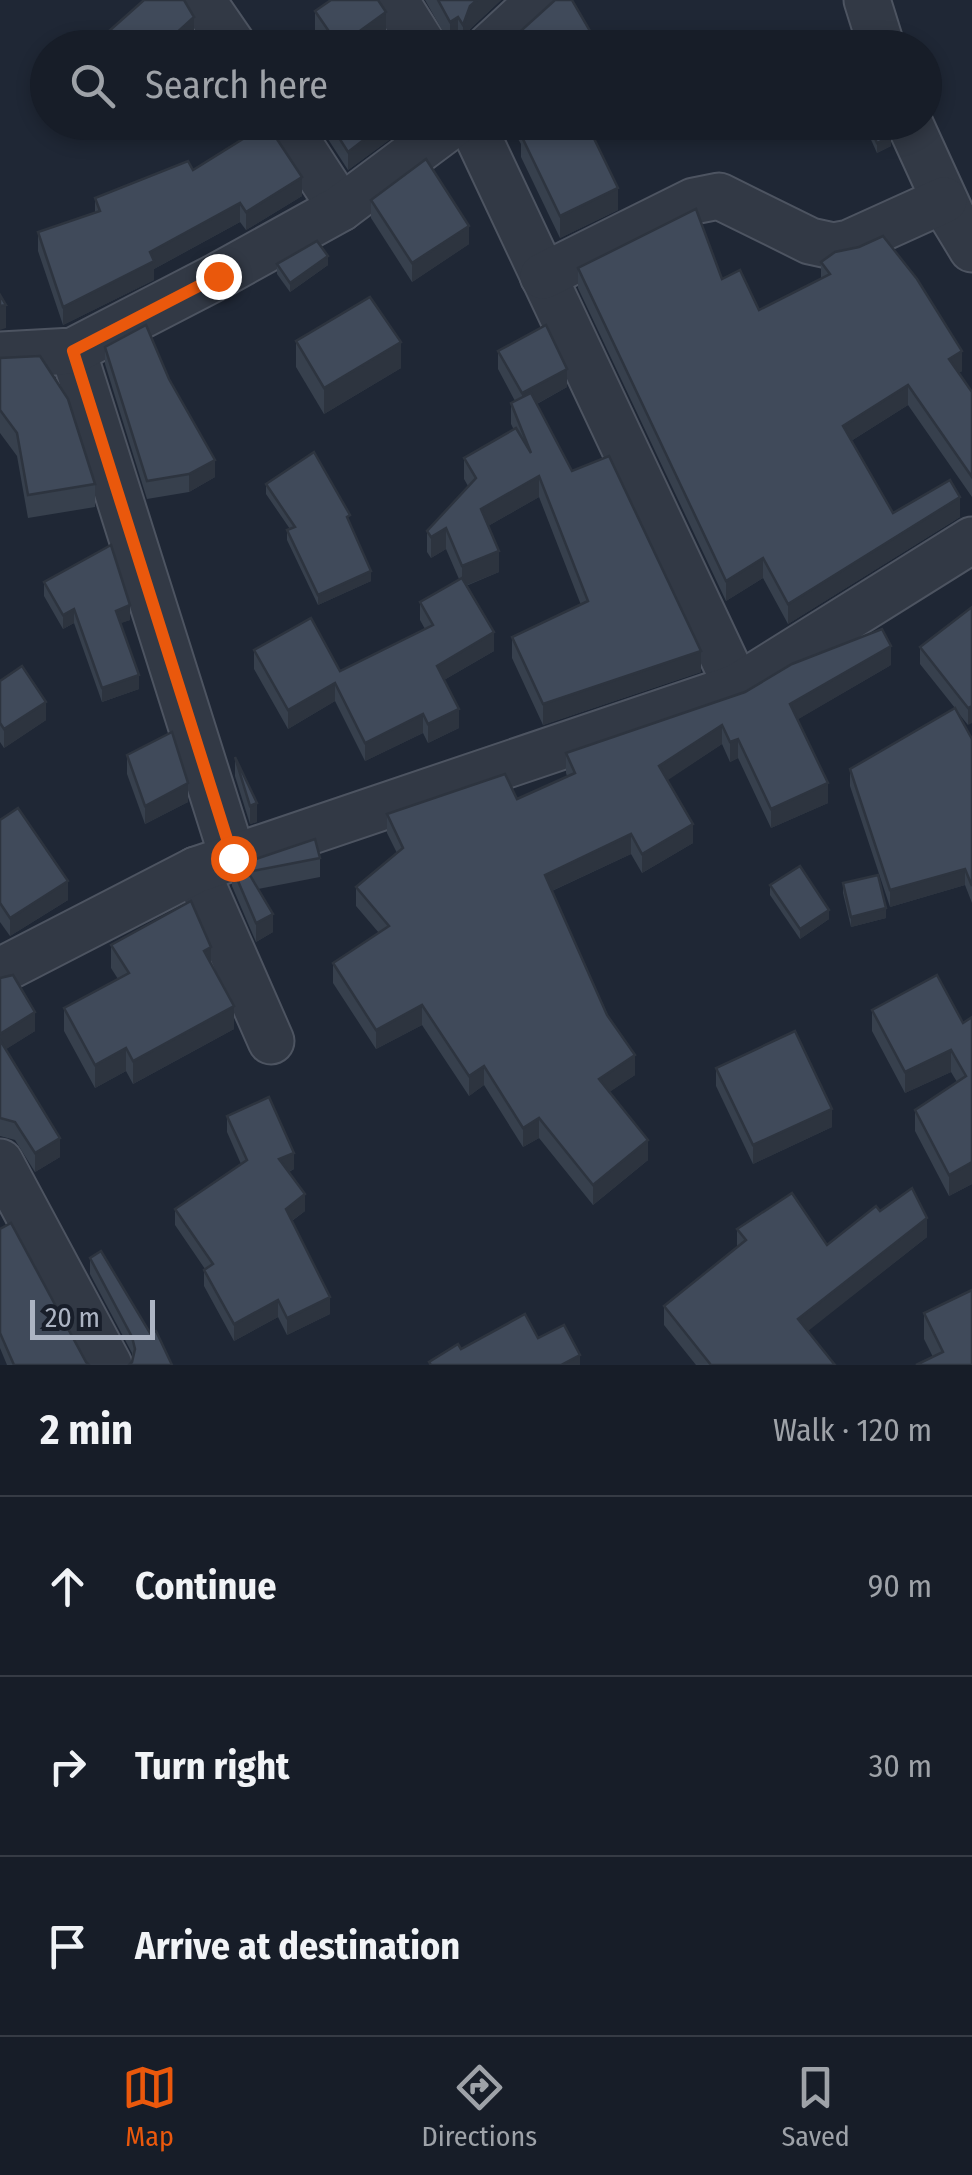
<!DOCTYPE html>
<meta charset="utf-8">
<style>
:root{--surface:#171d28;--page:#242a34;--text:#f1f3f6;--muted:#9ea2a8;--line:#363b45;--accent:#ea580c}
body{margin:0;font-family:"Fira Sans Condensed",sans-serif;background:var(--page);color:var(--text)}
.scale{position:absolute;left:30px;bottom:25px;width:125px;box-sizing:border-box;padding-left:10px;border:5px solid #acb4c3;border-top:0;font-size:28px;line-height:35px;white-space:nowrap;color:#acb4c3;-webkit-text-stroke:8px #181e2a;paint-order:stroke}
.stop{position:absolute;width:30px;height:30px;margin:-22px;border:8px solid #ea580c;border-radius:50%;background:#fff}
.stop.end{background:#ea580c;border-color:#fff;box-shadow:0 2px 10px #0008}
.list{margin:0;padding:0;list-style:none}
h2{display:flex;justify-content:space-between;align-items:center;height:130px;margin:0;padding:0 40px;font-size:42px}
h2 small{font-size:32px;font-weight:400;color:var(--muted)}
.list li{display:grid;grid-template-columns:65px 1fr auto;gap:30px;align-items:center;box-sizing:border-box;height:180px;padding:0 40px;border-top:2px solid var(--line)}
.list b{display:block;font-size:38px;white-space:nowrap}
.list em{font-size:32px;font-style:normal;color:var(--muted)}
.icon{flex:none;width:55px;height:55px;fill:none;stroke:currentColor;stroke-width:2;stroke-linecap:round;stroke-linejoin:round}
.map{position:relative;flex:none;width:972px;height:1365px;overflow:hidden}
.search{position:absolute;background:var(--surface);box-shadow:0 5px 15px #0003;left:30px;right:30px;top:30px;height:110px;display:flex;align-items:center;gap:25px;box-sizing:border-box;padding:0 35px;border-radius:55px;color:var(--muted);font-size:38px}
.sheet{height:670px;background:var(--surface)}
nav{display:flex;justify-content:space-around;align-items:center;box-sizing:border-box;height:140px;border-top:2px solid var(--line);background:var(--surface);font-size:28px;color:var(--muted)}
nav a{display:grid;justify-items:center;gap:5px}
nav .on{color:var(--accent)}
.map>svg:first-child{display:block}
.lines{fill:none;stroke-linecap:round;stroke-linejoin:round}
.minor-casing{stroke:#4d5461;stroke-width:49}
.minor{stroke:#323945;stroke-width:45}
.wall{fill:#37404d}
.shaded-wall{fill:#2d343f}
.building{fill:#404a5a;stroke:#2d343f;stroke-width:2.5}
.route{stroke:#ea580c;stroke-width:12}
</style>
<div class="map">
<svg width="972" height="1365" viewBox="0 0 972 1365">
<rect width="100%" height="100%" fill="#1f2735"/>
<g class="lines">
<g class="minor-casing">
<g id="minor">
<path d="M202 0 235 48"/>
<path d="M395 0 425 48"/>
<path d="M867 0 882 48"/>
<path d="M488 48 540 0"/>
<path d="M285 122 341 208"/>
<path d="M471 122 737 687"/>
<path d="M909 122 952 216 972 249"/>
<path d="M543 276 694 201 719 196 810 241 833 246 849 243 944 200"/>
<path d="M73 351 233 858"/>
<path d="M0 355 73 351 218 276 341 208 456 122"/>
<path d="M196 870 271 1041"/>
<path d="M0 971 196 870 737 687 972 540"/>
<path d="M0 1162 109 1365"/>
</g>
</g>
<use href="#minor" class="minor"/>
</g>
<g class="wall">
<path d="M425 0H501L470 29 463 48 458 39 450 44Z"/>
<path d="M315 11 386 34 367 48H324L315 34Z"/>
<path d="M128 122H150L134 134Z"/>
<path d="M317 122H389V140L348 170Z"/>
<path d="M508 122H593L588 126 618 210 560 238 521 157V144Z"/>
<path d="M652 122H682L664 137Z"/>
<path d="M863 122H887L891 146 877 153Z"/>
<path d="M193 170 302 196 246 230 240 222 154 269V280L63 325 38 251V232L95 213V198Z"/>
<path d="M371 200 469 244 412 282 371 218Z"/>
<path d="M821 262 962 371 959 373 972 392V497L908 405 851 441 893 513 960 517 788 624 763 578 726 601 578 288V268L722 279 759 310 821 279Z"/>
<path d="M277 264 328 265 290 292 277 274Z"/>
<path d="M296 341 401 368 324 414 296 367Z"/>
<path d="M105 347 169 379 215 477 189 492 147 499 105 364Z"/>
<path d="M498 351 567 387 537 404 572 471 701 672 543 725 512 658V637L581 605 539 497 488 526 499 572 466 586 494 651 444 680 459 728 428 743 423 733 365 761 335 701 288 729 254 669V650L340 671 425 629 420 620V602L459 579 446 549 431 558 427 552V531L468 486 464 479V458L514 430 511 424V403L515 401 498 369Z"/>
<path d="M0 358 95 484V507L28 518 17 456 0 433Z"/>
<path d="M266 484 371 581 318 605 287 540V530L290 529 266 494Z"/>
<path d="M44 582 130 620 120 623 139 689 102 702 74 623 63 629 44 596Z"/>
<path d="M972 607 968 725 955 709 972 739V903L965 885 890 907 850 786V769L955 708 920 664V647Z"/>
<path d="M891 665 798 719 828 803 771 828 738 758 730 762 722 744 667 780 693 843 642 873 631 854 552 891 635 1075 609 1092 648 1160 593 1205 539 1138 523 1147 484 1085 469 1096 422 1025 376 1049 333 983V963L379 933 356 906V887L397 853 387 833V814L517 799 567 776 566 773V753Z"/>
<path d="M0 681 46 720 4 748 0 742Z"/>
<path d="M127 755 188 802 145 824 127 774Z"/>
<path d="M235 757 257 822 250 824 235 776Z"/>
<path d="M0 820 68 900 10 936 0 922Z"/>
<path d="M320 858V877L258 889 273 932 256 942 232 886V867Z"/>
<path d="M843 883 886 918 851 927 843 893Z"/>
<path d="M770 885 829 919 800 939 770 895Z"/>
<path d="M111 945 211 965 234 1029 133 1084 126 1071 95 1088 64 1031V1008L118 979 111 968Z"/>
<path d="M0 978 35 1031 6 1049 60 1157 35 1172 15 1140 0 1136Z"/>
<path d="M872 1010 963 1023 972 1017V1184L949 1196 915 1131V1110L957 1082 951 1072 905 1093 872 1031Z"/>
<path d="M716 1068 832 1127 753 1164 716 1086Z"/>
<path d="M227 1116 294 1169 289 1172 305 1211 292 1221 330 1314 287 1335 278 1317 234 1341 204 1286V1270L205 1269 175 1225V1209L241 1164 227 1132Z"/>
<path d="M880 1211 927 1237 807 1331 835 1365H696L664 1325V1306L737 1248V1229L827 1245Z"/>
<path d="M0 1229 86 1362 89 1365H7L0 1348Z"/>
<path d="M90 1258 150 1333 132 1362V1353L90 1274Z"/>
<path d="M924 1313 972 1365 933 1357 924 1339Z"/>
</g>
<g class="shaded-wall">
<path d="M477 0H501L470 29 463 48V25L470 6Z"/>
<path d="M386 12V34L367 48H339V46Z"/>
<path d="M194 17V34L179 48H160Z"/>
<path d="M458 17V39L450 44V22Z"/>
<path d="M134 122H150L134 134Z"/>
<path d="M387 122H389V140L348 170V152Z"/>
<path d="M670 122H682L664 137V127Z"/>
<path d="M891 136V146L877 153V143Z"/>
<path d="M302 177V196L246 230V212Z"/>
<path d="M618 188V210L560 238V216Z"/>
<path d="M240 203V222L154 269V280L63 325V307L150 252Z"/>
<path d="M469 226V244L412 282V263Z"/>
<path d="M328 256V265L290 292V283Z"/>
<path d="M6 305V328L0 330V306Z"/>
<path d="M401 342V368L324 414V388Z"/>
<path d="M962 351V371L949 379V359Z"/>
<path d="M567 369V387L522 412V393Z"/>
<path d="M908 385V405L843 446V426Z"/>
<path d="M215 460V477L189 492V474Z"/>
<path d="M539 476V497L481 530V509Z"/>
<path d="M960 497V517L788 624V604Z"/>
<path d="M446 528V549L431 558V537Z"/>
<path d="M499 551V572L462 587V566Z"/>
<path d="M763 558V578L726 601V581Z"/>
<path d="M371 571V581L318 605V595Z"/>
<path d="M130 605V620L116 625V611Z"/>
<path d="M74 609V623L63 629V615Z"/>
<path d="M494 632V651L437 684V666Z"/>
<path d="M891 646V665L790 724V704Z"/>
<path d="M701 651V672L543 725V704Z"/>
<path d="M139 675V689L102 702V688Z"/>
<path d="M335 683V701L288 729V710Z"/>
<path d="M46 702V720L4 748V729Z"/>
<path d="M972 706V723L968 725V708Z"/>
<path d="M459 709V728L428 743V724Z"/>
<path d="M423 714V733L365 761V743Z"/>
<path d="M722 725V744L659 786V766Z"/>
<path d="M738 739V758L730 762V742Z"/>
<path d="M188 783V802L145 824V806Z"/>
<path d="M828 783V803L771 828V809Z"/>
<path d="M257 803V822L250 824V806Z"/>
<path d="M693 824V843L642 873V854Z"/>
<path d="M631 834V854L545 894V875Z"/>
<path d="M965 869V885L890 907V890Z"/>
<path d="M68 881V900L10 936V918Z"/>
<path d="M886 908V918L851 927V917Z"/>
<path d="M829 910V919L800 939V929Z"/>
<path d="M273 914V932L256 942V923Z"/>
<path d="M211 947V971L204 951Z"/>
<path d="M422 1005V1025L376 1049V1030Z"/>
<path d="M234 1006V1029L133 1084V1061Z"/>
<path d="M35 1012V1031L0 1053V1034Z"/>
<path d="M126 1048V1071L95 1088V1065Z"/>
<path d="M951 1050V1072L905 1093V1072Z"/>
<path d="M635 1055V1075L599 1099V1079Z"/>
<path d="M484 1066V1085L469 1096V1076Z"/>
<path d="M832 1109V1127L753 1164V1145Z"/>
<path d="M539 1118V1138L523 1147V1128Z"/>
<path d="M60 1138V1157L35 1172V1153Z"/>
<path d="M648 1140V1160L593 1205V1185Z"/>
<path d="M294 1153V1169L279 1176V1159Z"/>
<path d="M972 1162V1184L949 1196V1175Z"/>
<path d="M305 1194V1211L286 1225V1209Z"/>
<path d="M927 1218V1237L798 1339V1319Z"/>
<path d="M330 1297V1314L287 1335V1318Z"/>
<path d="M278 1300V1317L234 1341V1324Z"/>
<path d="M580 1355V1365H561Z"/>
</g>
<g class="building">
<path d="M144 0H184L194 17 160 48H90Z"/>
<path d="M331 0H378L386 12 339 46 315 11Z"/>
<path d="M438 0H477L470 6 463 25 458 17 450 22Z"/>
<path d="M555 0H572L600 48H502Z"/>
<path d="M329 122H387L348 152Z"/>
<path d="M521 122H586L618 188 560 216 521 135 527 132Z"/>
<path d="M868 122H887L891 136 877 143Z"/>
<path d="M267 124 302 177 246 212 240 203 150 252 154 261 63 307 38 232 100 211 95 198 188 161 193 170Z"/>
<path d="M426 159 469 226 412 263 371 200Z"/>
<path d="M696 209 722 279 740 270 759 310 830 274 821 262 835 252 859 247 883 236 917 279 962 351 949 359 972 392V477L908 385 843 426 893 513 950 480 960 497 788 604 763 558 726 581 578 268Z"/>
<path d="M317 241 328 256 290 283 277 264Z"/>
<path d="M0 295 6 305 0 306Z"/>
<path d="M370 297 401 342 324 388 296 341Z"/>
<path d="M146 325 169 379 215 460 189 474 147 481 105 347Z"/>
<path d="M546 325 567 369 522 393 498 351Z"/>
<path d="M40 356 68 399 95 484 28 495 17 433 0 410V358Z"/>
<path d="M531 393 572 471 609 456 701 651 543 704 512 637 588 601 539 476 481 509 499 551 462 566 446 528 431 537 427 531 476 478 464 458 516 428 531 453 511 403Z"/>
<path d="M314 452 350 515 347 517 371 571 318 595 287 530 295 527 266 484Z"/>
<path d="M111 545 130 605 116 611 139 675 102 688 74 609 63 615 44 582Z"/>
<path d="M462 578 494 632 437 666 459 709 428 724 423 714 365 743 335 683 288 710 254 650 311 618 340 671 433 625 420 602Z"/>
<path d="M972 607V706L968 708 920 647Z"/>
<path d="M882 629 891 646 790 704 828 783 771 809 738 739 730 742 722 725 659 766 693 824 642 854 631 834 545 875 607 1015 635 1055 599 1079 648 1140 593 1185 539 1118 523 1128 484 1066 469 1076 422 1005 376 1030 333 963 389 926 356 887 403 848 387 814 505 774 517 799 575 773 566 753 745 692 792 664Z"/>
<path d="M22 666 46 702 4 729 0 723V681Z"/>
<path d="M955 708 972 739V886L965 869 890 890 850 769Z"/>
<path d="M172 732 188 783 145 806 127 755Z"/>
<path d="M235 757 257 803 250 806Z"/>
<path d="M18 808 68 881 10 918 0 903V820Z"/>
<path d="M315 839 320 858 248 872 273 914 256 923 232 867Z"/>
<path d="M800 866 829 910 800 929 770 885Z"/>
<path d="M878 875 886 908 851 917 843 883Z"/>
<path d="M191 901 211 947 204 951 234 1006 133 1061 126 1048 95 1065 64 1008 129 973 111 945Z"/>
<path d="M13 975 35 1012 0 1034V978Z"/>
<path d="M937 975 963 1023 972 1017V1162L949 1175 915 1110 966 1076 951 1050 905 1072 872 1010Z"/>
<path d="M795 1031 832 1109 753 1145 716 1068Z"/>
<path d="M0 1040 60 1138 35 1153 15 1122 0 1118Z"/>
<path d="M269 1097 294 1153 279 1159 305 1194 286 1209 330 1297 287 1318 278 1300 234 1324 204 1270 213 1264 175 1209 247 1160 227 1116Z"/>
<path d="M912 1188 927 1218 798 1319 835 1365H711L664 1306 746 1240 737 1229 792 1193 827 1245 876 1206 880 1211Z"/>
<path d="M11 1223 86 1362 89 1365H14L0 1333V1229Z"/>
<path d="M101 1251 150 1333 156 1331 172 1365H129L132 1362 135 1349 132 1337 90 1258Z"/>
<path d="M972 1290V1365H916L943 1352 924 1313Z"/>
<path d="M525 1314 538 1338 564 1325 580 1355 561 1365H431L429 1362 458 1344 461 1349Z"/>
</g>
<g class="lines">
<path class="route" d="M218 276 73 351 233 858"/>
</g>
</svg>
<div class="scale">20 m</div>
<div class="stop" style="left:233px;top:858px"></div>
<div class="stop end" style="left:218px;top:276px"></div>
<div class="search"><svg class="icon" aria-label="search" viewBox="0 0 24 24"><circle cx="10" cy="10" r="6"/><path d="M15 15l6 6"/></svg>Search here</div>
</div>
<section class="sheet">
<h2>2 min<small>Walk · 120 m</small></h2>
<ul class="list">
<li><svg class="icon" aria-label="ahead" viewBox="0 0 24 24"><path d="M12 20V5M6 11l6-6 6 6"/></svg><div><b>Continue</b></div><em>90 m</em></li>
<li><svg class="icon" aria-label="right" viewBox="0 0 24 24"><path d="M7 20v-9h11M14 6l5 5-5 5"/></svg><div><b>Turn right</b></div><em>30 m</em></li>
<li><svg class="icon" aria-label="arrive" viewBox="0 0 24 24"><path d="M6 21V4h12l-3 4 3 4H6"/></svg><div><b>Arrive at destination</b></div></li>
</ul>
</section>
<nav>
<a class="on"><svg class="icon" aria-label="map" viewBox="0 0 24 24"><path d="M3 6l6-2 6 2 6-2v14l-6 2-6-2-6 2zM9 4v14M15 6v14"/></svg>Map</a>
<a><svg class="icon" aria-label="directions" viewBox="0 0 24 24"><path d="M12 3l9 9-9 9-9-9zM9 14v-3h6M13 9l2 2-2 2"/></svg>Directions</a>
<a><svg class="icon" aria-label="saved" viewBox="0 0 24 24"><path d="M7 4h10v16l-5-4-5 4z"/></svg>Saved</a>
</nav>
